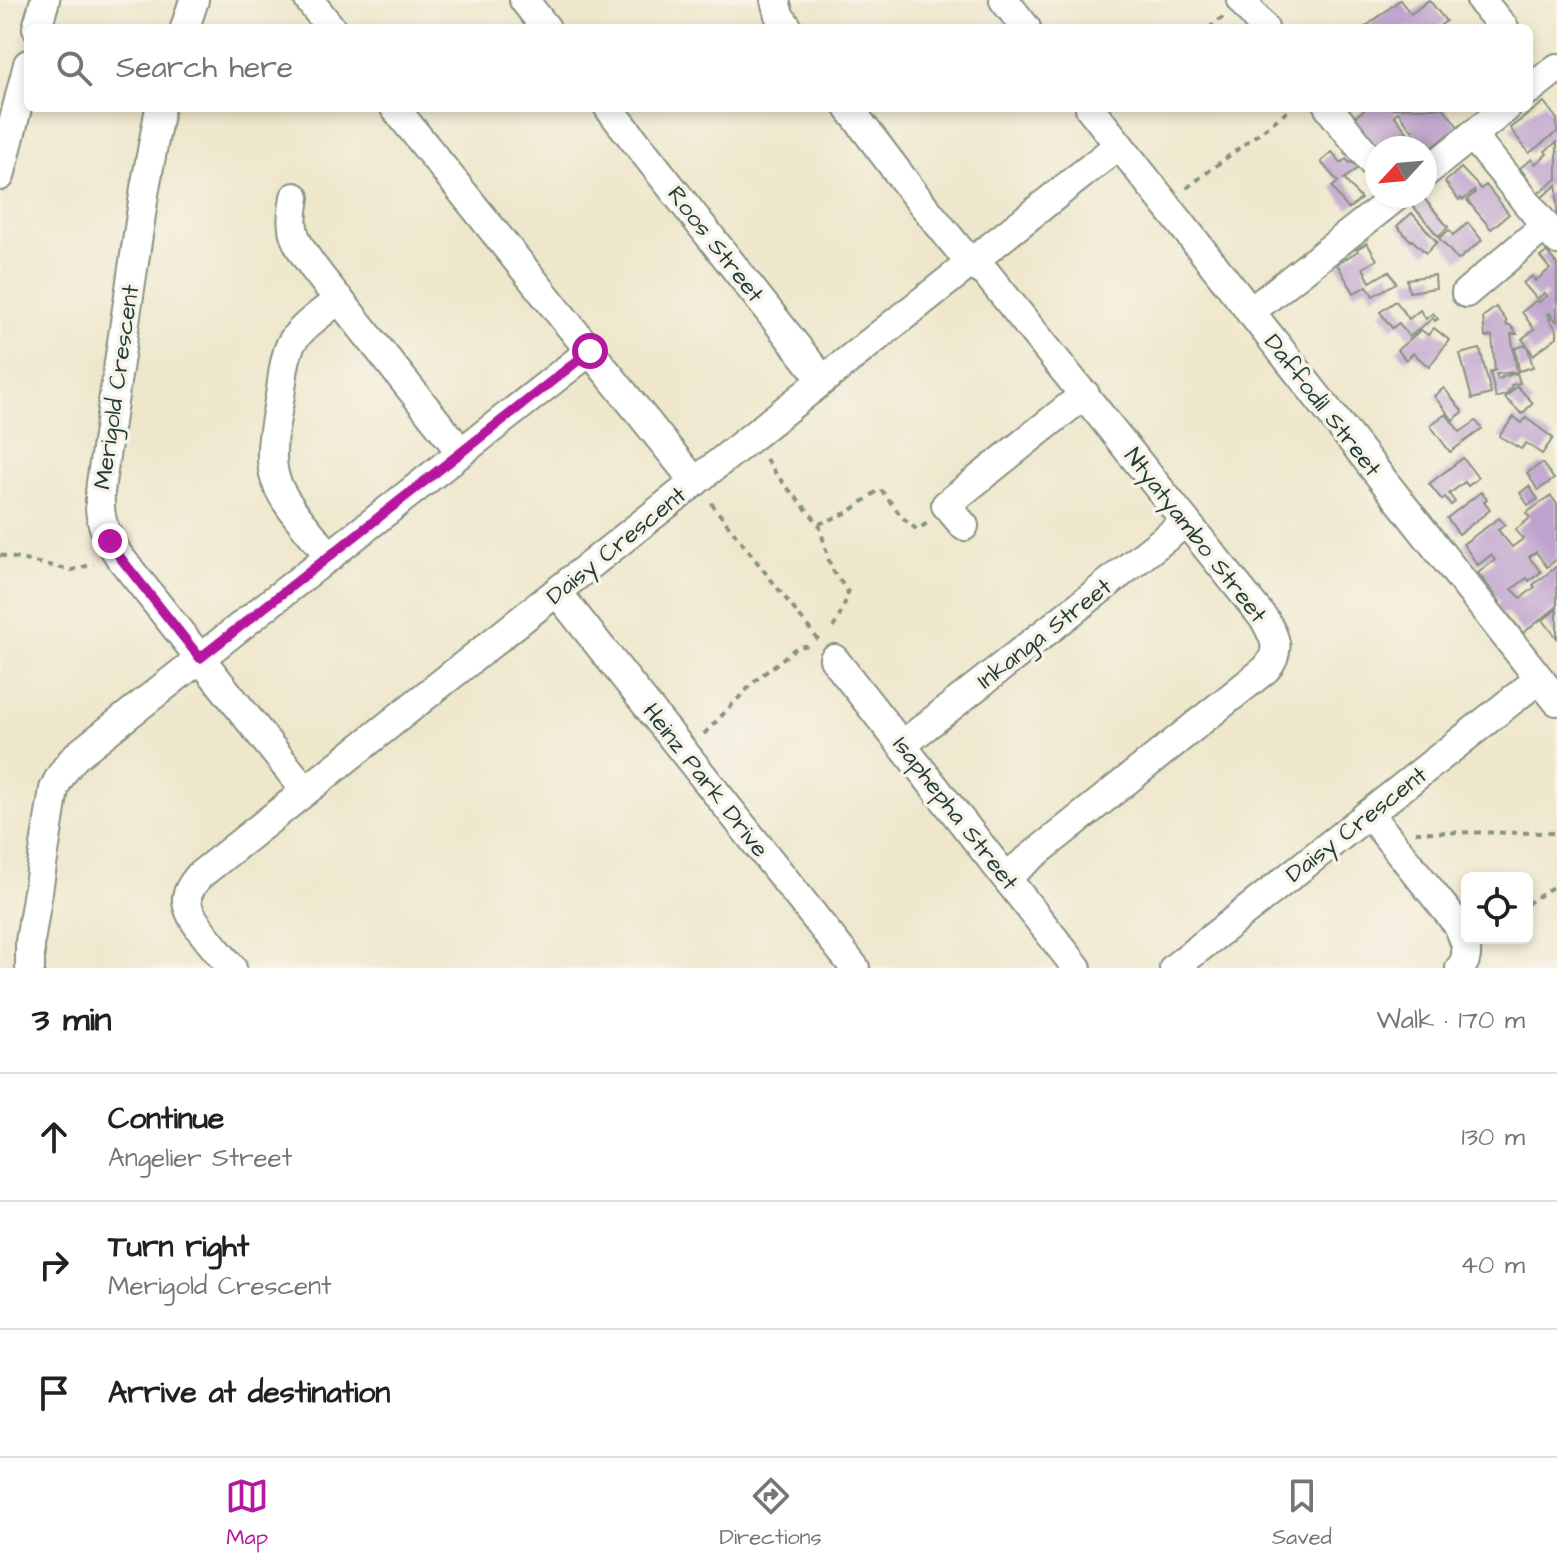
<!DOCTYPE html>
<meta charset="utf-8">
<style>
:root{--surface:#fff;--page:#f6f6f6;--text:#202124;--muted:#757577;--line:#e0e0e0;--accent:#b5179e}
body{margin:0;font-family:"Architects Daughter",sans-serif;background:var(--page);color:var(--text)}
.controls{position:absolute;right:24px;bottom:24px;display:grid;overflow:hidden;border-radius:12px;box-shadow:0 4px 12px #0003}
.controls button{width:72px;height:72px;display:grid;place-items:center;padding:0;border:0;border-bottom:2px solid var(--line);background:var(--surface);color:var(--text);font:40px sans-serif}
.compass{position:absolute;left:1365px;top:136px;width:72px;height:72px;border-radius:50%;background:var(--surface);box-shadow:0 4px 12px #0003;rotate:244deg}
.stop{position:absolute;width:24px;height:24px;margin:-18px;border:6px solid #b5179e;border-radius:50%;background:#fff}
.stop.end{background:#b5179e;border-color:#fff;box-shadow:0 2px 8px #0008}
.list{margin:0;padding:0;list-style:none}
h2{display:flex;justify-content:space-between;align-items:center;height:104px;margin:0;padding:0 32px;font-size:34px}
h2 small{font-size:26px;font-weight:400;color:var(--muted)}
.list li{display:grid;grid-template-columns:52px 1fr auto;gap:24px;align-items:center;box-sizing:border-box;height:128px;padding:0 32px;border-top:2px solid var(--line)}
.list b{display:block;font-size:30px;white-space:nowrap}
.list p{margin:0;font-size:26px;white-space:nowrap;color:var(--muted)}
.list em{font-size:26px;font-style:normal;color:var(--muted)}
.icon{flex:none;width:44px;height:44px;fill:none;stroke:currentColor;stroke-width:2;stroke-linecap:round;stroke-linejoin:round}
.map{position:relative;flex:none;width:1557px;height:968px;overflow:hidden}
.search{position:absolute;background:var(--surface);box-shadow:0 4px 12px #0003;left:24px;right:24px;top:24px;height:88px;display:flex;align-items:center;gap:20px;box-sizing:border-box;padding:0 28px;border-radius:12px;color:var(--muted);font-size:30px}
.sheet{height:488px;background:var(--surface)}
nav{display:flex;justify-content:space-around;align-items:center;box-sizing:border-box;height:112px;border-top:2px solid var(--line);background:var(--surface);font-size:22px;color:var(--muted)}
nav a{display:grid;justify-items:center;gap:4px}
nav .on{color:var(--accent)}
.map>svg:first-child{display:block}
.building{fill:#bea1cd}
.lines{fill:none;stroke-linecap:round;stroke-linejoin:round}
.street-casing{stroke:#879280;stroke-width:32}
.path{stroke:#879280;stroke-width:4;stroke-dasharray:6 6;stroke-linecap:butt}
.street{stroke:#fff;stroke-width:28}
.route{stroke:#b5179e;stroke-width:10}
.labels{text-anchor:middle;stroke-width:7;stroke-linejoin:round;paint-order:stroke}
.street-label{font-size:24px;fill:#1f3d34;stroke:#f7f3e8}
</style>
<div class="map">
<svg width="1557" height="968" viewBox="0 0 1557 968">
<rect width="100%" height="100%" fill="#f7f3e8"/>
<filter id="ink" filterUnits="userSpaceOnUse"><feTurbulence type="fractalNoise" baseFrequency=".0125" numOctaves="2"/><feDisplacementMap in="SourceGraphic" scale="16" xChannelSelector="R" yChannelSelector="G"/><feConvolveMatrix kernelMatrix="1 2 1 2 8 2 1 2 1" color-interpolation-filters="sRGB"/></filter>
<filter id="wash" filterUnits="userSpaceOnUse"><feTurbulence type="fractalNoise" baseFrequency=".006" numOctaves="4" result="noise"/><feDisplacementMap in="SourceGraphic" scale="32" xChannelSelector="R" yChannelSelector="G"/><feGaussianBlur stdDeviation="1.8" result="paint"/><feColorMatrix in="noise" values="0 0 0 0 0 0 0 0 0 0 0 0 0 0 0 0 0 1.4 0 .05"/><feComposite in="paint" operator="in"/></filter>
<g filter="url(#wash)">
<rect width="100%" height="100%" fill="#efe7cc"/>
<g id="blocks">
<g class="building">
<path d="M1400 0 1411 14 1429 0 1446 21 1437 28H1364Z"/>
<path d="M1544 102 1557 119V132L1529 153 1510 128Z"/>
<path d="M1367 108H1444L1458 127 1428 151 1398 112 1394 115 1419 148H1377L1352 119Z"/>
<path d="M1557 142V179L1538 193 1520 168 1532 159 1535 164 1547 154 1545 151Z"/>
<path d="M1332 152 1341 163 1346 159 1350 163 1352 162 1358 168 1344 179 1361 199 1348 209 1332 187 1338 182 1321 162Z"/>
<path d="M1461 168 1481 189 1486 185 1509 214 1491 229 1467 200 1475 193 1474 191 1463 200 1461 198 1459 200 1445 182Z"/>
<path d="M1557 185V217L1542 197Z"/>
<path d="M1423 197 1448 227 1438 236 1413 206Z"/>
<path d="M1412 213 1437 242 1426 253 1412 240 1411 241 1397 226Z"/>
<path d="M1468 223 1482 240 1458 260 1439 238 1449 230 1453 235Z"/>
<path d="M1367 243 1377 260 1363 268 1370 282 1389 271 1396 283 1373 296 1367 286 1354 293 1337 264 1358 251 1357 249Z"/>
<path d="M1547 252 1557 264V322L1550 313 1548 314 1551 318 1549 319 1557 330V337L1533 355 1527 345 1533 367 1519 371 1515 348 1527 345 1522 339 1534 329 1522 312 1537 300 1539 302 1547 296 1545 293 1537 299 1523 283 1532 276 1535 281 1550 269 1540 257Z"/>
<path d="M1435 275 1436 288 1409 292 1407 279Z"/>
<path d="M1396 301 1409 319 1420 310 1426 319 1433 313 1438 319 1435 321 1433 318 1409 337 1399 323 1392 328 1380 312Z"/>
<path d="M1496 307 1506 320 1507 326 1510 325 1517 334H1511L1517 372 1496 374 1498 379 1502 378V377L1517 373 1520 383 1511 385 1512 389 1509 390 1508 394 1496 398 1490 372 1495 370 1492 336 1485 337 1483 317Z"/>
<path d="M1434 328 1449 340 1429 367 1413 353 1406 360 1397 350 1421 330 1428 335Z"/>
<path d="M1480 349 1491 394 1472 399 1460 354Z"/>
<path d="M1517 386 1533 403 1522 414 1505 398Z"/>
<path d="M1444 388 1463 412 1453 420 1434 396Z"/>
<path d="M1446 414 1460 432 1476 421 1482 429 1450 452 1430 425Z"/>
<path d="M1514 417 1522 423 1526 418 1553 438 1542 454 1526 443 1521 449 1499 436Z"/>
<path d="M1463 458 1478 478 1468 486 1465 482 1449 494 1455 502 1451 505 1445 497 1442 500 1429 484Z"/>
<path d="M1542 463 1554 479 1538 490 1527 473Z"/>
<path d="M1529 486 1538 499 1528 505 1520 493Z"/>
<path d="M1481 492 1487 499 1484 502 1490 510 1459 534 1447 518Z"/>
<path d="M1551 496 1557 504V559L1547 567 1536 552 1529 557 1541 572 1529 581 1527 578 1512 589 1521 598 1535 587 1533 585 1557 566V607L1523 633 1506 612 1502 615 1496 606 1500 602 1478 573 1495 560 1491 555 1478 565 1463 544 1499 518 1505 525 1498 530 1512 547 1523 539 1515 530 1530 518 1526 513Z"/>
<path d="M1557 609V638L1543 620Z"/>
</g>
</g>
</g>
<g filter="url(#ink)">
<use href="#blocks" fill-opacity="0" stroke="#879280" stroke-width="2"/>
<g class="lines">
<g class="street-casing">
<g id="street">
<path d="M309 0 331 28"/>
<path d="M524 0 546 28"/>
<path d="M775 0 779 15 788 28"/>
<path d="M1004 0 1026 28"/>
<path d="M1241 0 1264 28"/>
<path d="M1481 0 1504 28"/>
<path d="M37 28 45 0"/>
<path d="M185 28 194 0"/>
<path d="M1529 90 1557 68"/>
<path d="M160 108 145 188 101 483C97 515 102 529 119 556L305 790"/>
<path d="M395 108 695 482"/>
<path d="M609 108 823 380"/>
<path d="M849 108 915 195 971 264 986 273 1265 620C1275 638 1282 650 1266 669L1006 877"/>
<path d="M1090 108 1557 701"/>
<path d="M1329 108 1377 168"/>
<path d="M1472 135 1557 240"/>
<path d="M1425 173 1506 108"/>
<path d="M0 176 28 64"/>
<path d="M295 197C293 211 290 225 296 239 305 261 335 294 350 313 387 359 424 406 461 452"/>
<path d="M1466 293 1545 226"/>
<path d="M1250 312 1397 196"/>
<path d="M964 526 946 505 1085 394"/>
<path d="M330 557C314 536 284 505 276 481 266 453 277 418 281 389 283 375 284 359 290 346 297 329 324 312 339 299"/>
<path d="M557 592 855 968"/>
<path d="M834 659 1077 968"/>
<path d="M902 745 1186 522"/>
<path d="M1369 814 1458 925C1464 938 1472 956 1460 968"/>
<path d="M30 968V942L54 789C59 776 66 767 76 756L590 351"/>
<path d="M232 968C220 953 185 917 187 898 188 889 195 881 200 875L1119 145"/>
<path d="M1174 968 1539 679"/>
</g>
</g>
<g class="path">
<path d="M1209 28 1223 17"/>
<path d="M1187 186 1188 187 1292 108"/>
<path d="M766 459 778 477 819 524 831 568 848 592C844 607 839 620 830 632"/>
<path d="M711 503 819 641"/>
<path d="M819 524 849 512 880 489 902 517 917 530 927 523"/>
<path d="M0 555 72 570 94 564"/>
<path d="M704 734 755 681 797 647 812 645"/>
<path d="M1415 832 1557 833"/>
<path d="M1527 904 1557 884"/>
</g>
<use href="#street" class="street"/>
</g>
</g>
<g class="lines" filter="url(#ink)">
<path class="route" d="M110 541 119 556 200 658 590 351"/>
</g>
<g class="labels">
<g class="street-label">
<text transform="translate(716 244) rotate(52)" y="8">Roos Street</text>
<text transform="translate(116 387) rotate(-82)" y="8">Merigold Crescent</text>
<text transform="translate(1323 405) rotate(52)" y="8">Daffodil Street</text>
<text transform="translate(1196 535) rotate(52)" y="8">Ntyatyambo Street</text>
<text transform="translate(616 545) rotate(-39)" y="8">Daisy Crescent</text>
<text transform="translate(1044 633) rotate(-38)" y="8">Inkanga Street</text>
<text transform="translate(706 780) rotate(52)" y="8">Heinz Park Drive</text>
<text transform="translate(956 813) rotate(52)" y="8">Isaphepha Street</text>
<text transform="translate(1356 824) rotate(-38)" y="8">Daisy Crescent</text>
</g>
</g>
</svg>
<div class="controls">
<button><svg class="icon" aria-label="locate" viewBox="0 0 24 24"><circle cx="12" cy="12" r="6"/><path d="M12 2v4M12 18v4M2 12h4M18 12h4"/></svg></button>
</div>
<svg class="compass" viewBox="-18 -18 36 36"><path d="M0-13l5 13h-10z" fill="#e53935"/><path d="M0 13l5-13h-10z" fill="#757577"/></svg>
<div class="stop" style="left:590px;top:351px"></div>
<div class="stop end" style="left:110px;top:541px"></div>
<div class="search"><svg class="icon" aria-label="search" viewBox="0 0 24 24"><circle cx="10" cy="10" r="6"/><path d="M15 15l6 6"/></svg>Search here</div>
</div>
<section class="sheet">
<h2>3 min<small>Walk · 170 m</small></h2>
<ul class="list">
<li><svg class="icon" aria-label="ahead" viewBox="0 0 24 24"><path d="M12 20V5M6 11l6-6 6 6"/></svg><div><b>Continue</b><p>Angelier Street</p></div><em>130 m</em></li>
<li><svg class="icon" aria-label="right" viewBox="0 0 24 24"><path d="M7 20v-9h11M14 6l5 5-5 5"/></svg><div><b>Turn right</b><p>Merigold Crescent</p></div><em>40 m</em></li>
<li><svg class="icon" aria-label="arrive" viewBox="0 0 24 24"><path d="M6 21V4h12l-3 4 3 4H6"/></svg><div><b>Arrive at destination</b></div></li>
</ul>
</section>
<nav>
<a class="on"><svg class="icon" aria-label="map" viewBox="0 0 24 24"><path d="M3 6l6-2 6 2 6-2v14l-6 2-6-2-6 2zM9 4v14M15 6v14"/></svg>Map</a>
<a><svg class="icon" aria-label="directions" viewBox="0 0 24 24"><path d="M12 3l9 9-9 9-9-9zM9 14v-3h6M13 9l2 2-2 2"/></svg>Directions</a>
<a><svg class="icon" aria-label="saved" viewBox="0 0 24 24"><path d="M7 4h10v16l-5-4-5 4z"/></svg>Saved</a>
</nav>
